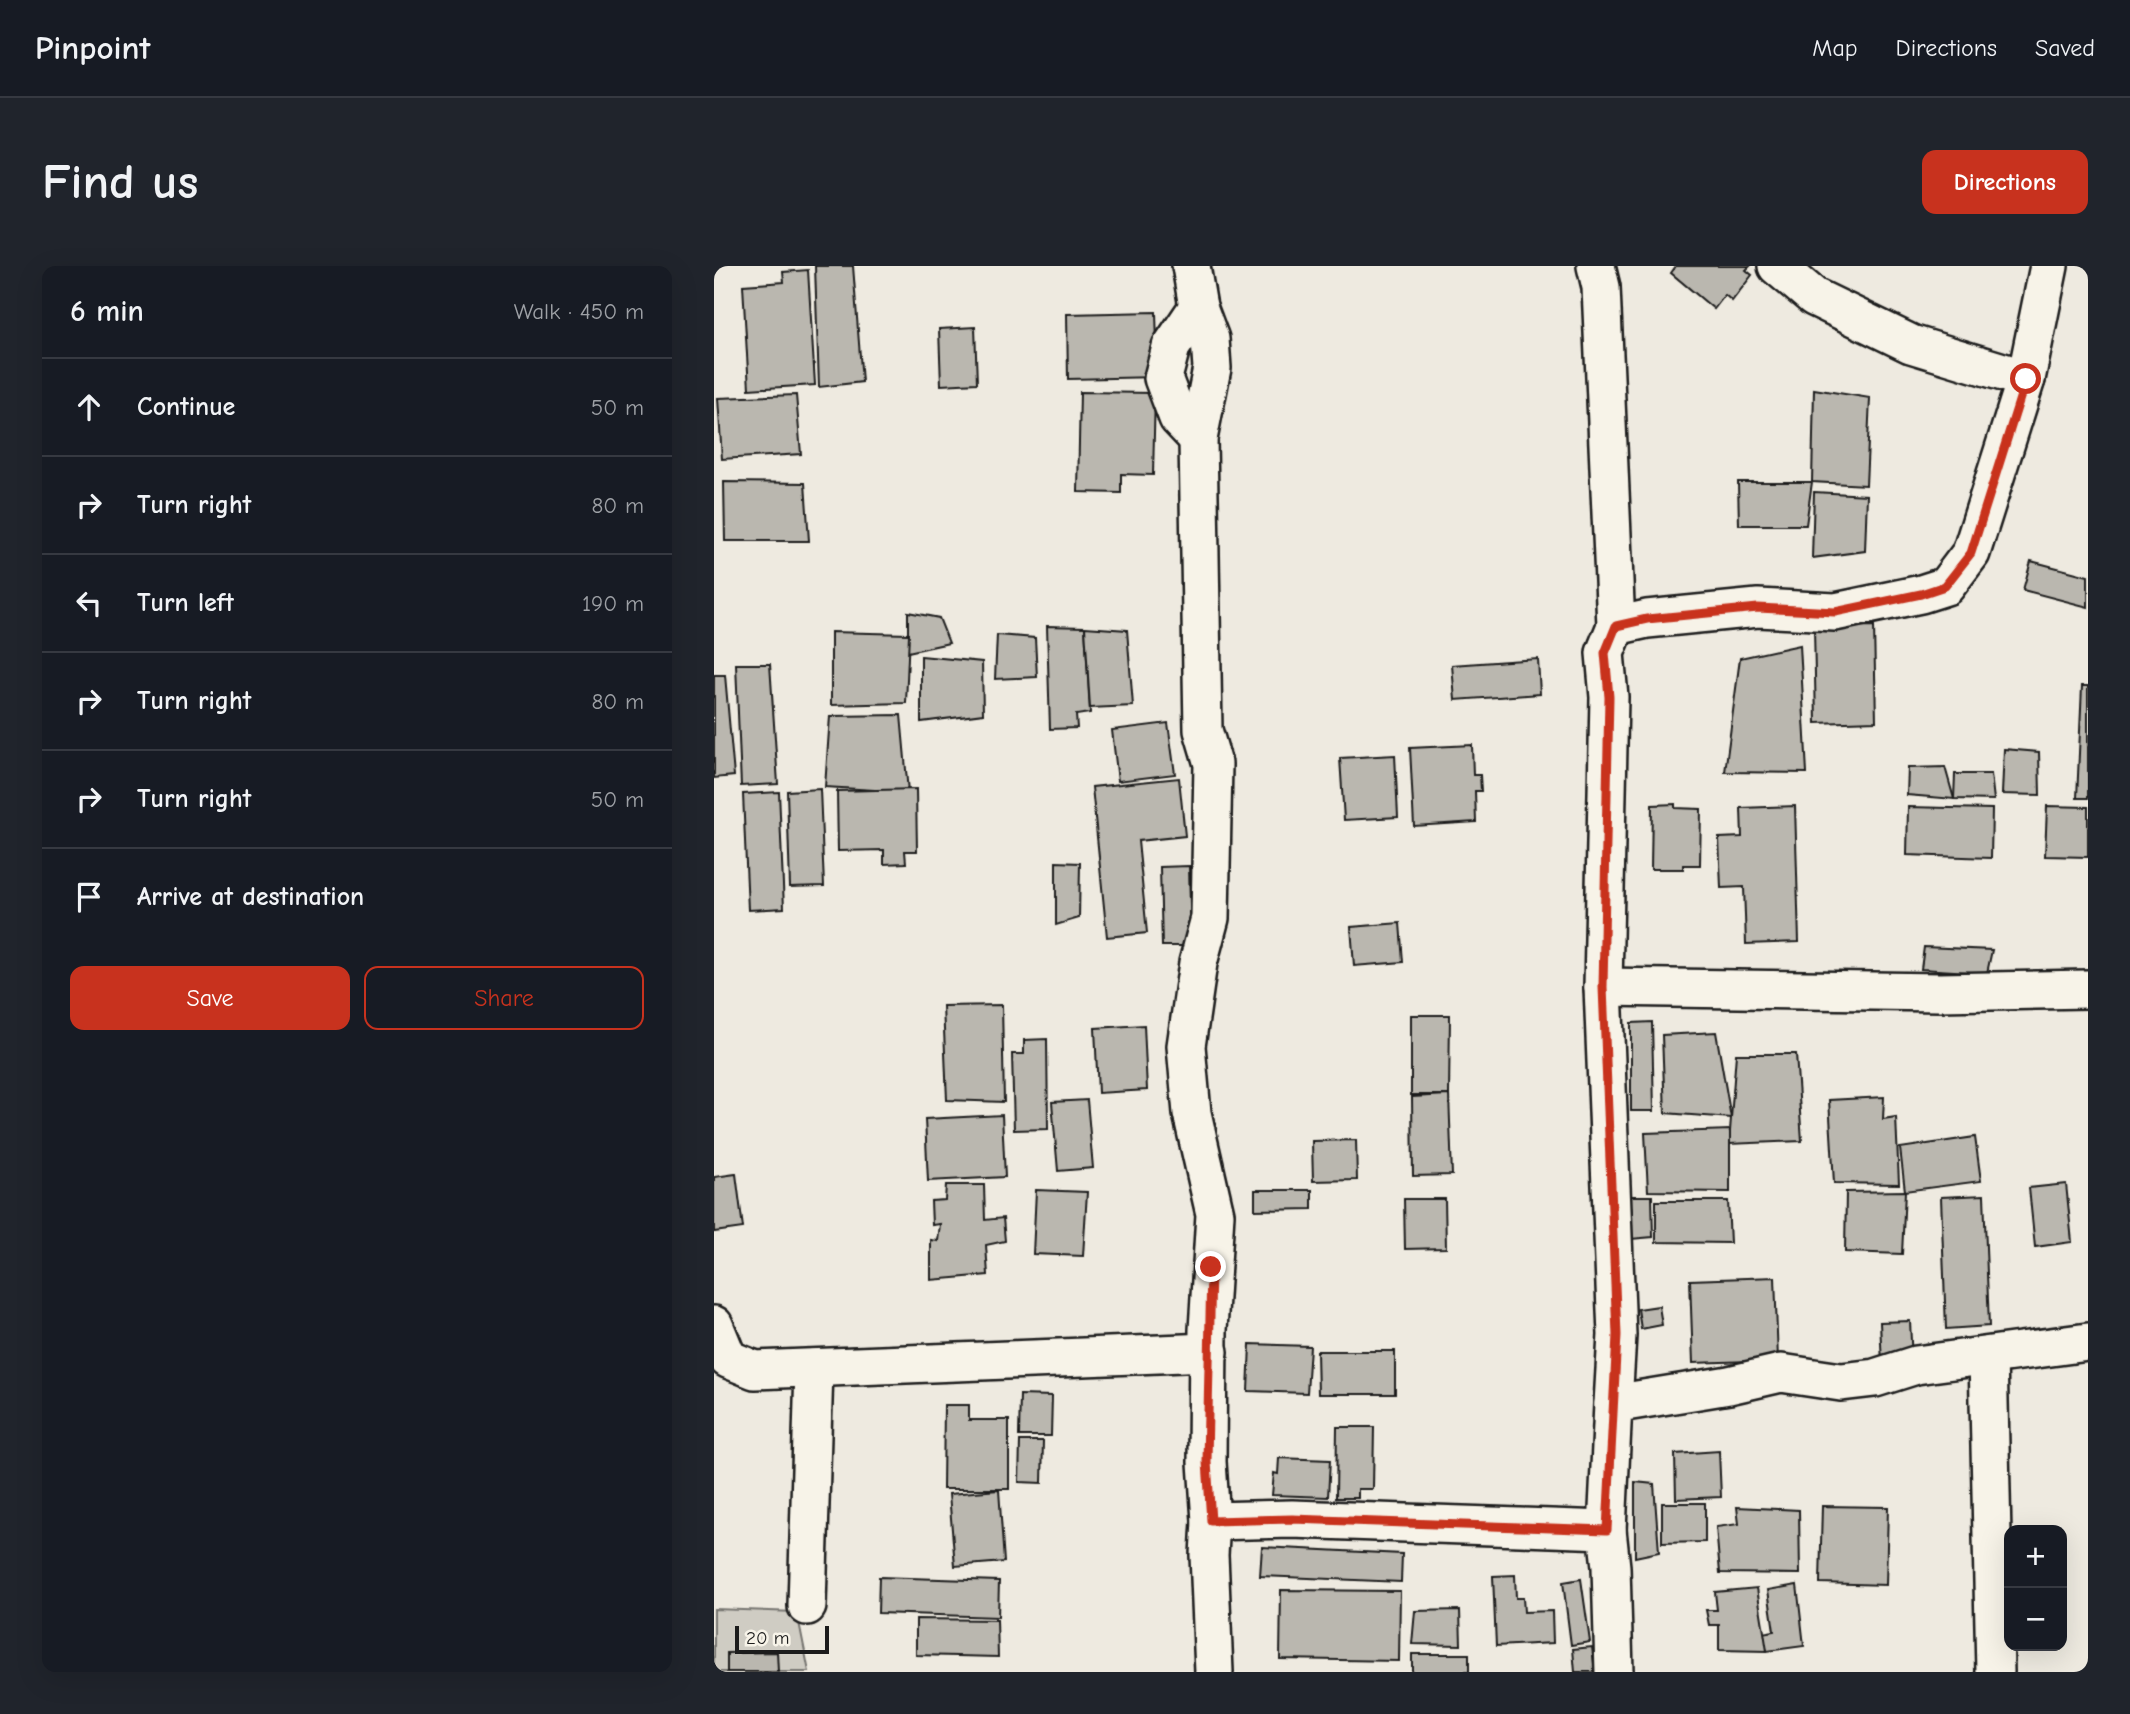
<!DOCTYPE html>
<meta charset="utf-8">
<style>
:root{--surface:#171b24;--page:#20242c;--text:#f1f3f6;--muted:#9ea1a6;--line:#363941;--accent:#c8321e}
body{margin:0;font-family:"Comic Neue",sans-serif;background:var(--page);color:var(--text)}
.controls{position:absolute;right:21px;bottom:21px;display:grid;overflow:hidden;border-radius:14px;box-shadow:0 7px 28px #0002}
.controls button{width:63px;height:63px;display:grid;place-items:center;padding:0;border:0;border-bottom:2px solid var(--line);background:var(--surface);color:var(--text);font:35px sans-serif}
.scale{position:absolute;left:21px;bottom:18px;width:94px;box-sizing:border-box;padding-left:7px;border:4px solid #1c1c1c;border-top:0;font-size:19px;line-height:24px;white-space:nowrap;color:#1c1c1c;-webkit-text-stroke:5px #f7f3e8;paint-order:stroke}
.stop{position:absolute;width:21px;height:21px;margin:-16px;border:5px solid #c8321e;border-radius:50%;background:#fff}
.stop.end{background:#c8321e;border-color:#fff;box-shadow:0 2px 7px #0008}
.list{margin:0;padding:0;list-style:none}
h2{display:flex;justify-content:space-between;align-items:center;height:91px;margin:0;padding:0 28px;font-size:30px}
h2 small{font-size:23px;font-weight:400;color:var(--muted)}
.list li{display:grid;grid-template-columns:46px 1fr auto;gap:21px;align-items:center;box-sizing:border-box;height:98px;padding:0 28px;border-top:2px solid var(--line)}
.list b{display:block;font-size:26px;white-space:nowrap}
.list em{font-size:23px;font-style:normal;color:var(--muted)}
.actions{display:flex;gap:14px;padding:21px 28px}
.actions a{flex:1;padding:16px 0;border:2px solid var(--accent);border-radius:14px;text-align:center;font-size:24px;color:var(--accent)}
.actions .main{background:var(--accent);color:#fff}
.icon{flex:none;width:38px;height:38px;fill:none;stroke:currentColor;stroke-width:2;stroke-linecap:round;stroke-linejoin:round}
.map{position:relative;flex:none;width:1374px;height:1406px;overflow:hidden;border-radius:14px}
header{display:flex;align-items:center;gap:42px;box-sizing:border-box;height:98px;padding:0 35px;background:var(--surface);border-bottom:2px solid var(--line)}
header strong{font-size:33px}
nav{display:flex;gap:38px;margin-inline-start:auto;font-size:24px}
.intro{display:flex;align-items:center;justify-content:space-between;box-sizing:border-box;height:168px;padding:0 42px}
h1{margin:0;font-size:49px}
.button{padding:18px 32px;border-radius:14px;background:var(--accent);color:#fff;font-size:24px;font-weight:700}
main{display:flex;gap:42px;padding:0 42px}
aside{flex:1;background:var(--surface);border-radius:14px;box-shadow:0 7px 28px #0002}
.map>svg:first-child{display:block}
.green{fill:#cfccc3;stroke:#767470;stroke-width:2}
.building{fill:#bab7af;stroke:#1c1c1c;stroke-width:2}
.lines{fill:none;stroke-linecap:round;stroke-linejoin:round}
.minor-casing{stroke:#1c1c1c;stroke-width:42}
.minor{stroke:#f7f3e8;stroke-width:37}
.route{stroke:#c8321e;stroke-width:9}
</style>
<header>
<strong>Pinpoint</strong>
<nav><a>Map</a><a>Directions</a><a>Saved</a></nav>
</header>
<div class="intro"><h1>Find us</h1><a class="button">Directions</a></div>
<main>
<aside>
<h2>6 min<small>Walk · 450 m</small></h2>
<ul class="list">
<li><svg class="icon" aria-label="ahead" viewBox="0 0 24 24"><path d="M12 20V5M6 11l6-6 6 6"/></svg><div><b>Continue</b></div><em>50 m</em></li>
<li><svg class="icon" aria-label="right" viewBox="0 0 24 24"><path d="M7 20v-9h11M14 6l5 5-5 5"/></svg><div><b>Turn right</b></div><em>80 m</em></li>
<li><svg class="icon" aria-label="left" viewBox="0 0 24 24"><path d="M17 20v-9H6M10 6l-5 5 5 5"/></svg><div><b>Turn left</b></div><em>190 m</em></li>
<li><svg class="icon" aria-label="right" viewBox="0 0 24 24"><path d="M7 20v-9h11M14 6l5 5-5 5"/></svg><div><b>Turn right</b></div><em>80 m</em></li>
<li><svg class="icon" aria-label="right" viewBox="0 0 24 24"><path d="M7 20v-9h11M14 6l5 5-5 5"/></svg><div><b>Turn right</b></div><em>50 m</em></li>
<li><svg class="icon" aria-label="arrive" viewBox="0 0 24 24"><path d="M6 21V4h12l-3 4 3 4H6"/></svg><div><b>Arrive at destination</b></div></li>
</ul>
<div class="actions"><a class="main">Save</a><a>Share</a></div>
</aside>
<div class="map">
<svg width="1374" height="1406" viewBox="0 0 1374 1406">
<rect width="100%" height="100%" fill="#eeeae0"/>
<filter id="ink" filterUnits="userSpaceOnUse"><feTurbulence type="fractalNoise" baseFrequency=".0143" numOctaves="2"/><feDisplacementMap in="SourceGraphic" scale="14" xChannelSelector="R" yChannelSelector="G"/><feConvolveMatrix kernelMatrix="1 2 1 2 8 2 1 2 1" color-interpolation-filters="sRGB"/></filter>
<g filter="url(#ink)">
<path class="green" d="M0 1343 83 1346 95 1406H0Z"/>
<g class="building">
<path d="M101 0H139L148 116 105 121Z"/>
<path d="M962 0H1036L1032 4 1038 9 1018 35 1011 29 1000 43 957 7Z"/>
<path d="M94 4 101 119 35 123 29 19 70 16 69 6Z"/>
<path d="M442 46 444 111 354 113 353 48Z"/>
<path d="M261 61 263 117 227 119 225 63Z"/>
<path d="M1100 123 1156 132 1152 219 1098 216Z"/>
<path d="M366 126 441 127 439 209 407 208V227L364 226Z"/>
<path d="M82 129 87 188 8 193 4 132Z"/>
<path d="M10 216 91 217 95 275H11Z"/>
<path d="M1024 216H1098L1092 259H1025Z"/>
<path d="M1100 226 1153 229 1151 285 1098 292Z"/>
<path d="M1317 295 1374 310V341L1309 324Z"/>
<path d="M194 346 225 352 235 377 194 386Z"/>
<path d="M333 360 371 361 376 447 362 449 363 462 336 463Z"/>
<path d="M1160 360 1162 455 1102 457 1100 361Z"/>
<path d="M371 361 413 364 419 440 376 442Z"/>
<path d="M117 366 195 368 192 437 117 439Z"/>
<path d="M283 369 321 372 323 411 281 413Z"/>
<path d="M1086 379 1093 507 1011 506 1026 392Z"/>
<path d="M207 390 268 396 269 448 207 456Z"/>
<path d="M824 393 826 428 741 434 738 399Z"/>
<path d="M22 398H56L64 518 27 520Z"/>
<path d="M0 409H11L20 510 0 512Z"/>
<path d="M1368 420H1374V532H1363Z"/>
<path d="M187 449 194 526 111 521 116 450Z"/>
<path d="M454 457 461 508 404 515 398 464Z"/>
<path d="M758 479 759 509H766L767 525H761L762 556 700 560 696 482Z"/>
<path d="M1290 483 1325 486 1326 529 1288 528Z"/>
<path d="M681 489 684 551 630 554 626 492Z"/>
<path d="M1231 501 1240 533 1193 529 1194 502Z"/>
<path d="M1241 508H1277L1280 534 1240 533Z"/>
<path d="M465 512 471 570 424 575 433 667 393 671 378 521Z"/>
<path d="M106 523 110 620 76 621 73 525Z"/>
<path d="M202 523 203 585H191L192 597 170 598V584L124 585 123 525Z"/>
<path d="M65 526 70 642 34 644 29 528Z"/>
<path d="M961 538V542L987 543 986 599H969V603H937L938 539Z"/>
<path d="M1081 540 1085 676 1032 678 1030 621 1007 622 1005 572 1028 571 1027 542Z"/>
<path d="M1333 540 1374 541V591L1331 590Z"/>
<path d="M1194 541 1278 543 1277 592 1193 589Z"/>
<path d="M342 596 366 597 365 652 342 659Z"/>
<path d="M475 600 477 680H448L446 601Z"/>
<path d="M686 657 689 696 640 700 637 661Z"/>
<path d="M1210 681 1278 684 1273 707 1207 703Z"/>
<path d="M288 739 290 836 233 834 229 740Z"/>
<path d="M697 749H736L735 829H697Z"/>
<path d="M938 756 940 845H917V757Z"/>
<path d="M430 759 433 824 384 827 381 762Z"/>
<path d="M1002 766 1017 852 951 847 948 769Z"/>
<path d="M333 773 334 863 300 864 298 788H310V774Z"/>
<path d="M1022 788H1082L1088 875 1015 878Z"/>
<path d="M735 829 738 909 699 910 698 831Z"/>
<path d="M1170 831 1169 853 1182 851 1185 918 1120 917 1115 834Z"/>
<path d="M373 834 379 902 344 905 338 836Z"/>
<path d="M288 849 291 911 214 915 211 853Z"/>
<path d="M1016 864V926L934 925 931 867Z"/>
<path d="M1261 871 1267 915 1191 925 1186 882Z"/>
<path d="M642 874 643 914 599 915 598 875Z"/>
<path d="M22 908 29 962 0 966V911Z"/>
<path d="M1352 918 1358 976 1321 981 1315 922Z"/>
<path d="M232 919H270L271 954 289 952 291 975 272 979 274 1009 217 1014V974L224 975 226 958 218 959 217 935 231 934Z"/>
<path d="M322 924 373 926 369 990 319 988Z"/>
<path d="M541 924H598V943L541 944Z"/>
<path d="M1191 925 1188 988 1131 986 1132 926Z"/>
<path d="M1270 929 1275 1060 1232 1063 1227 931Z"/>
<path d="M917 930H938L939 971 917 973Z"/>
<path d="M690 933H731L732 982 691 983Z"/>
<path d="M942 935H1014L1016 977 942 976Z"/>
<path d="M1061 1011 1064 1094 979 1097 976 1014Z"/>
<path d="M945 1040 948 1059 927 1063 924 1043Z"/>
<path d="M1196 1055 1198 1096 1168 1098 1166 1056Z"/>
<path d="M536 1078 596 1080 593 1127 534 1125Z"/>
<path d="M603 1085H681V1128H604Z"/>
<path d="M306 1129 338 1130 337 1170H305Z"/>
<path d="M230 1139H255V1154H295V1223H229Z"/>
<path d="M623 1161H660L659 1223H644V1232H622Z"/>
<path d="M306 1175H329L328 1217 305 1216Z"/>
<path d="M1005 1185 1007 1231 962 1233 961 1188Z"/>
<path d="M565 1192 616 1194 614 1231 558 1229 560 1207 564 1208Z"/>
<path d="M921 1216 940 1218 945 1286 921 1291Z"/>
<path d="M285 1224 290 1296 241 1300 235 1228Z"/>
<path d="M948 1237H991V1276L948 1277Z"/>
<path d="M1108 1240 1174 1241 1172 1319 1106 1317Z"/>
<path d="M1023 1241 1085 1244 1086 1308 1006 1307 1002 1261 1025 1258Z"/>
<path d="M548 1281 688 1288 687 1316 546 1310Z"/>
<path d="M801 1309 802 1332H809L810 1346 838 1345 839 1377 782 1380 779 1310Z"/>
<path d="M165 1311 285 1315 284 1351 164 1347Z"/>
<path d="M867 1313 876 1376 857 1379 849 1316Z"/>
<path d="M1083 1319 1090 1380 1053 1385 1048 1367 1060 1365 1054 1324Z"/>
<path d="M1043 1322 1053 1385 1005 1384V1359H995L992 1344H1003L1001 1326Z"/>
<path d="M567 1324 686 1325 685 1395 566 1393Z"/>
<path d="M746 1344 747 1379 698 1378 701 1345Z"/>
<path d="M202 1353 283 1354 284 1391 202 1389Z"/>
<path d="M878 1381 881 1406H861L859 1383Z"/>
<path d="M63 1386 64 1406H13V1387Z"/>
<rect x="698" y="1388" width="57" height="18"/>
</g>
<g class="lines">
<g class="minor-casing">
<g id="minor">
<path d="M477 0 484 41 496 73 498 102 484 173 489 464 499 498 496 652 484 697 472 780 478 847 501 948 494 1064 493 1196 497 1255 495 1289 500 1406"/>
<path d="M882 0 887 21 902 360"/>
<path d="M1063 0 1100 31 1197 78 1312 113"/>
<path d="M484 173 464 152 449 112 457 81 484 41"/>
<path d="M889 721 1226 726 1374 723"/>
<path d="M0 1059 14 1093 41 1104 495 1086"/>
<path d="M1274 1090 1281 1406"/>
<path d="M899 1138 903 1069 889 721 895 431 891 387 902 360 933 353 1044 342 1121 346 1207 328 1232 320 1257 287 1312 113 1335 0"/>
<path d="M497 1255 578 1253 893 1264 897 1301 900 1406"/>
<path d="M893 1264 899 1138 1015 1119 1067 1107 1127 1116 1161 1112 1202 1099 1374 1076"/>
<path d="M93 1340 100 1102"/>
</g>
</g>
<use href="#minor" class="minor"/>
</g>
</g>
<g class="lines" filter="url(#ink)">
<path class="route" d="M497 1001 493 1196 497 1255 578 1253 893 1264 903 1069 889 721 895 431 891 387 902 360 933 353 1044 342 1121 346 1207 328 1231 320 1257 287 1312 113"/>
</g>
</svg>
<div class="controls">
<button>+</button>
<button>−</button>
</div>
<div class="scale">20 m</div>
<div class="stop" style="left:1312px;top:113px"></div>
<div class="stop end" style="left:497px;top:1001px"></div>
</div>
</main>
